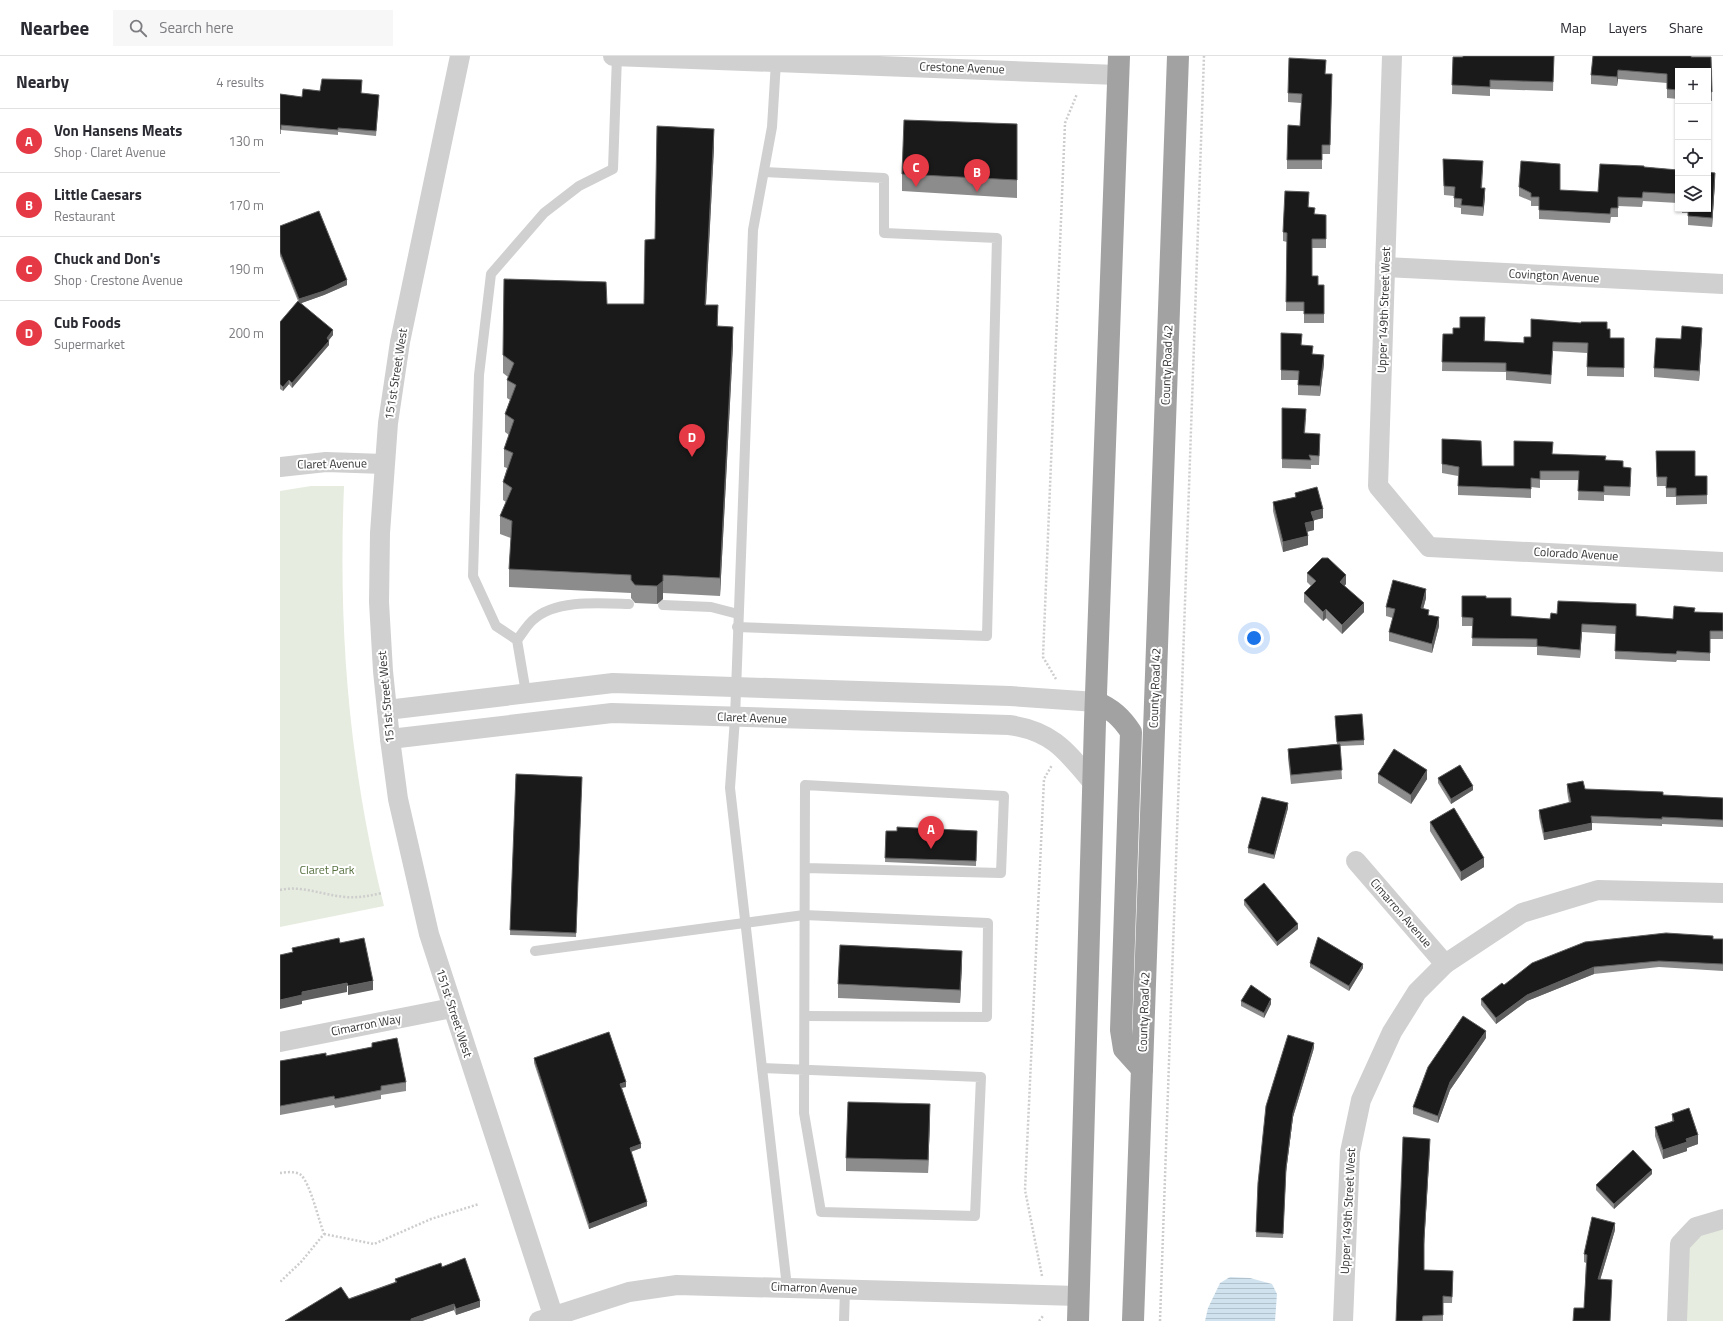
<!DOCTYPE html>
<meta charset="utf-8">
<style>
:root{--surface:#fff;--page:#f7f7f7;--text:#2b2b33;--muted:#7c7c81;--line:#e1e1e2;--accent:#e63946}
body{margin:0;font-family:"Titillium Web",sans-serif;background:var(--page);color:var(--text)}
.controls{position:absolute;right:12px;top:12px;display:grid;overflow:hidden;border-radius:0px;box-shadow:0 1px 3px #0004}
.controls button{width:36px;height:36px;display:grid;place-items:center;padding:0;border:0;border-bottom:1px solid var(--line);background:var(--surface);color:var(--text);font:20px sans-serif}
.you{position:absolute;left:974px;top:582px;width:14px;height:14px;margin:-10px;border:3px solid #fff;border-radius:50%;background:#1a73e8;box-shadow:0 0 0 6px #1a73e833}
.badge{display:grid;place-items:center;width:26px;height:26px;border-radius:50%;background:var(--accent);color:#fff;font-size:13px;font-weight:700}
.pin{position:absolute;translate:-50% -33px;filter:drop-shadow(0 1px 2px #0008)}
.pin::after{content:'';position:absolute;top:21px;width:14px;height:12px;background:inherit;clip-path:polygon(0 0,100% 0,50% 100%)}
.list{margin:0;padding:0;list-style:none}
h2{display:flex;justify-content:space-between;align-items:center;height:52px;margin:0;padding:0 16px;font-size:17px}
h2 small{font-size:13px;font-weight:400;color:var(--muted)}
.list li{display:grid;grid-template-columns:26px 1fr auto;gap:12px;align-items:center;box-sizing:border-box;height:64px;padding:0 16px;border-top:1px solid var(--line)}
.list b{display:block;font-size:15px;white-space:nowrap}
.list p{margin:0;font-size:13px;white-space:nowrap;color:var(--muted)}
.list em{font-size:13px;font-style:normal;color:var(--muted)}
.icon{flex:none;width:22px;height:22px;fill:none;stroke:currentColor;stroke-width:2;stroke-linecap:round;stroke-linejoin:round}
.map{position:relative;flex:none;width:1443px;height:1265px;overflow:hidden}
header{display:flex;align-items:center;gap:24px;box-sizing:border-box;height:56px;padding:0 20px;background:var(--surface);border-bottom:1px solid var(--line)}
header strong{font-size:19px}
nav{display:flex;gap:22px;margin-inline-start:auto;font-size:14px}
.search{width:280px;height:36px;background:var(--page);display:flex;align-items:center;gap:10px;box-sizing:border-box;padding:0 14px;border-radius:0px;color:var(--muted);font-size:15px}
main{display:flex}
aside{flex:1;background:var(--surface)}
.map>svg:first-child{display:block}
.green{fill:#e6ecdf}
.water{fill:url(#water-rules)}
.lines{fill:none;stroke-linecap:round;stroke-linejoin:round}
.path{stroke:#cdcdcd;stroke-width:2.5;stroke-dasharray:2 2;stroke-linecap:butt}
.service{stroke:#d0d0d0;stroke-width:10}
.minor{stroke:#d0d0d0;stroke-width:20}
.trunk{stroke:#a2a2a2;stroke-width:22}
.wall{fill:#8c8c8c}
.shaded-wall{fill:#5f5f5f}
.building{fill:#1a1a1a;stroke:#5f5f5f}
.labels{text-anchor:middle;stroke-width:4;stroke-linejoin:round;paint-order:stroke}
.street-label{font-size:12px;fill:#333;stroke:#fff}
.park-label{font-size:12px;fill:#56703f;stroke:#fff}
</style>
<header>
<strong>Nearbee</strong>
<div class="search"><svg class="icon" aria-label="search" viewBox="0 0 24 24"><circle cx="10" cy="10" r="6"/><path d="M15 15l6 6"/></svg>Search here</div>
<nav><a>Map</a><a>Layers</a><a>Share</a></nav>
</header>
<main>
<aside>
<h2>Nearby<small>4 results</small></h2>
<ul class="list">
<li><span class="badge">A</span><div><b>Von Hansens Meats</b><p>Shop · Claret Avenue</p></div><em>130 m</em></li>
<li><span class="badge">B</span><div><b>Little Caesars</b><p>Restaurant</p></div><em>170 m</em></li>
<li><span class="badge">C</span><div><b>Chuck and Don's</b><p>Shop · Crestone Avenue</p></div><em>190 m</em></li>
<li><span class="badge">D</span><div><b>Cub Foods</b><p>Supermarket</p></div><em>200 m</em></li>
</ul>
</aside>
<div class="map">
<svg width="1443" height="1265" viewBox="0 0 1443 1265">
<defs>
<pattern id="water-rules" width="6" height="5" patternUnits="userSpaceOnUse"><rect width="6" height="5" fill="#cfe2ee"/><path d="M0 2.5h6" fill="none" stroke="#b2c2cd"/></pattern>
</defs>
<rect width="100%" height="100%" fill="#fff"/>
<g class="green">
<path d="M31 430H64C58 576 69 709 104 850L0 871V435Z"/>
<path d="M1443 1159V1265H1393L1396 1186Z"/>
</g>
<path class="water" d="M950 1221 970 1222 992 1228 997 1238 995 1265H925L928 1252 940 1227Z"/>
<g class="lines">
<g class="path">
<path d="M776 623 763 601 785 67 797 38"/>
<path d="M0 834C22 829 42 839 65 841 78 842 89 840 102 837"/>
<path d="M0 1117C6 1116 16 1115 21 1119 30 1127 39 1165 44 1178L21 1206 0 1226"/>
<path d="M44 1178 94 1188 151 1163 199 1148"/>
<path d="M762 1220 745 1134 764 723 772 709"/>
<path d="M759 1265 763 1260"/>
<path d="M880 1265 924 0"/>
</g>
<g class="service">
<path d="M496 6 492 71 473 174 455 662 450 732 507 1231"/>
<path d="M383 549 431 551 458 558"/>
<path d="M457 571 707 580 717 182 604 177V122L484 116"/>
<path d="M237 584C242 578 247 569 253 564 275 543 321 547 349 548"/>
<path d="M246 637 237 584 216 570 193 520 199 319 211 218 264 157 299 130 333 113 337 0"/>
<path d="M255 895 524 859 708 867 707 961 525 960"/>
<path d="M482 1012 701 1021 695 1160 541 1156 524 1057 525 729 724 740 721 817 525 812"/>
<path d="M564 1265 565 1233"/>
</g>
<g class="minor">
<path d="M180 0 120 286 108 367 100 477 99 546 103 615 110 683 118 743 149 878 275 1265"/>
<path d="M333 0 838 19"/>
<path d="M1112 0 1098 430 1149 491 1443 506"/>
<path d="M1105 211 1443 228"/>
<path d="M0 411 46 406 104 408"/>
<path d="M107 654 333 627 730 640 816 646"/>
<path d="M110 683 332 657 729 669C773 675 787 696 814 728"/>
<path d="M1076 805 1165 908"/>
<path d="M0 986 172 952"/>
<path d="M259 1265 349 1236 397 1229 798 1240"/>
<path d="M1063 1265 1070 1096 1081 1044 1112 976 1137 936 1165 908 1242 857 1318 834 1443 837"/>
<path d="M1397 1265 1400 1188 1416 1171 1443 1163"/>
</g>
<g class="trunk">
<path d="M816 646C832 653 841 661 851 676L841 974 844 993 862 1013"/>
<path d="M798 1265 815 666 839 0"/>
<path d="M853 1265 898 0"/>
</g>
</g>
<g class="wall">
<path d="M1274 0 1273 35 1210 33V40L1172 38 1173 1Z"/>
<path d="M1313 0 1431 1 1432 45 1428 44V15H1398V43L1387 42V27L1338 23 1337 30 1311 28V19Z"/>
<path d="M1045 18 1052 27 1050 98H1042V113H1007V104L1020 70 1021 47 1008 46V37Z"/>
<path d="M82 29 81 37 99 44 96 80 58 76V79L1 74V78H0V38L22 41 40 35Z"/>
<path d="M737 68V142L622 135V118Z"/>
<path d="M434 91 426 249 437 270 453 289 440 540 383 537V543L377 548 355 547 351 542V537L229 531V513L231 482 220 478V460L226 446 223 444V426L227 412 224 411V393L229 379 225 376V358L230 344 227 342V324L228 321 223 317V299L327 248H364L375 183Z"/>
<path d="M1163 103 1203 114 1202 132 1205 141 1203 160 1181 158V152L1174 151V140L1164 139Z"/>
<path d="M1364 111 1398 114V147L1363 145 1362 151 1338 150V161H1331L1330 167 1259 163V150H1251V145L1239 140V131L1280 134 1318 136Z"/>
<path d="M1435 126 1432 171 1408 169V157H1402V153H1428Z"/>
<path d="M1029 145 1028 152 1035 158 1046 159V192H1032V220L1038 229H1044V267H1024V255H1006L1007 186 1003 185V176Z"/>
<path d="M0 170 67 229 44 239 21 247 53 279 49 284V289L12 332 9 328 3 335 0 333V266L18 245 0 200Z"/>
<path d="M1205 270V285L1244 287 1251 281 1327 273 1330 282H1344V321L1307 320V297L1273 295 1271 328 1226 324V316L1162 315 1163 278H1173L1180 272Z"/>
<path d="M1001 277 1022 289 1044 308 1040 340 1018 339V324H1001Z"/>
<path d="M1422 281 1419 325 1374 321V312L1401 283Z"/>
<path d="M1002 352 1026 362 1025 377 1040 387 1039 409H1031V413L1002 412Z"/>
<path d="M1376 395 1415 420H1427V448L1396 449V441H1386V430H1377Z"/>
<path d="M1273 398 1326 404 1343 411 1351 421 1350 440 1324 439V445L1298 444 1299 424H1260V432L1251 431V442L1178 439V420L1162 417V408L1202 410H1234Z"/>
<path d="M1015 437 1043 462 1034 464V474L1027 476 1028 489 1003 496 993 455V446L1015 441Z"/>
<path d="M1027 517 1066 528 1064 530 1084 556 1062 578 1046 562 1043 565 1024 546V537L1031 530 1027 526Z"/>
<path d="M1182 540 1206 542 1231 560 1270 563 1356 560 1393 563 1415 556 1443 557V583H1430V605L1397 604 1396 606 1335 603 1336 578 1302 576 1300 602 1257 599V591L1192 590 1193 570H1182Z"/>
<path d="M1146 542 1143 553 1149 559 1159 570 1152 597 1109 585V576L1113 562 1106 560V551Z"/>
<path d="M1055 660 1084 684V689L1060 690 1062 723 1011 728 1008 702V693L1057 688Z"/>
<path d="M236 718 302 721 296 881 230 879Z"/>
<path d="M1098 718 1147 723 1131 748 1098 727Z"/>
<path d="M1158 722 1193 734 1171 748 1158 727Z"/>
<path d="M1287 728 1305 733 1383 739 1443 742V771L1382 768V770L1312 767V774L1264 784 1259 761V754L1289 747 1287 735Z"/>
<path d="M1008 752 994 803 968 797V792Z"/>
<path d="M1150 766 1204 811 1181 825 1150 775Z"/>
<path d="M606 775H697L696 810 605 806Z"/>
<path d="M964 844 1018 873 997 890 964 849Z"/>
<path d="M1433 883H1443V915L1379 911 1314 918 1247 945 1216 968 1201 949V943L1224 929Z"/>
<path d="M1030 907 1083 912 1069 935 1030 911Z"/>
<path d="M682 908 680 947 558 942V928Z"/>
<path d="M961 945 991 948 984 962 961 950Z"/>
<path d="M1206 982 1170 1034 1158 1067 1133 1058V1051Z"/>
<path d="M92 987 126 1026V1035L101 1039V1043L55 1052 54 1049 0 1059V1005L46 1000 92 991Z"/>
<path d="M1034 992 1013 1061 1006 1116 1003 1182 976 1181 978 1127Z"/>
<path d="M254 1002 346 1031 342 1032 361 1092 351 1096 367 1150 309 1173 254 1007Z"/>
<path d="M1392 1058 1418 1088 1407 1092V1095L1383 1103 1375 1080V1071L1392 1065Z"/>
<path d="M650 1062 648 1117 566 1115V1102Z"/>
<path d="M1150 1089 1144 1188V1214L1173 1222 1172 1247H1163V1265H1116Z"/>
<path d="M1372 1118 1334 1153 1316 1134V1129Z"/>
<path d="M1335 1174 1320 1224 1332 1232 1304 1252 1306 1207 1304 1206V1198Z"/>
<path d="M162 1211 200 1251 176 1259 174 1254 142 1265H5L115 1226V1223Z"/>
</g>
<g class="shaded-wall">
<path d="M1338 14V23L1337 30V21Z"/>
<path d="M434 73V91L425 266V249Z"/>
<path d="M1435 117V126L1432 171V162Z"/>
<path d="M1205 132V141L1203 160V151Z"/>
<path d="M67 224V229L44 239 19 248V243Z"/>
<path d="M438 249V267L437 288V270Z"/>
<path d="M453 271V289L440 540V522Z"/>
<path d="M1422 272V281L1419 325V315Z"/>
<path d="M53 274V279L47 286V282Z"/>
<path d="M49 285V289L12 332V327Z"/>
<path d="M1044 299V308L1040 340V330Z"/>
<path d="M9 324V328L3 335V331Z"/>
<path d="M1043 453V462L1031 465V456Z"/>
<path d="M1034 465V474L1025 476V467Z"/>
<path d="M1028 480V489L1003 496V486Z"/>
<path d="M383 519V543L377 548V530Z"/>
<path d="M1066 519V528L1060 535V526Z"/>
<path d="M1146 533V542L1141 561V552Z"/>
<path d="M1084 547V556L1062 578V569Z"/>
<path d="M1046 553V562L1043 565V556Z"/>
<path d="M1159 561V570L1152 597V588Z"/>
<path d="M1302 568V576L1300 602V594Z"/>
<path d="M1147 714V723L1131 748V739Z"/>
<path d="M1193 730V734L1171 748V743Z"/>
<path d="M1008 747V752L994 803V799Z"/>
<path d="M1312 767V774L1264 784V777Z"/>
<path d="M1204 802V811L1181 825V816Z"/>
<path d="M1018 868V873L997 890V886Z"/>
<path d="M682 895V908L680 947V934Z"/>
<path d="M1083 908V912L1069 935V930Z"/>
<path d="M1314 911V918L1247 945 1216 968V962L1247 939Z"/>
<path d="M93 925V934L68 939V930Z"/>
<path d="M67 927V936L22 945V948L0 953V944L22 936Z"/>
<path d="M991 943V948L984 962V957Z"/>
<path d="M1206 975V982L1170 1034 1158 1067V1060L1170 1026Z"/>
<path d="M1034 987V992L1013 1061 1006 1116 1003 1182 1006 1112 1013 1057Z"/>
<path d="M346 1026V1031L340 1032V1028Z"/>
<path d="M650 1048V1062L648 1117V1104Z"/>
<path d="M1418 1079V1088L1407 1092V1095L1383 1103V1094L1406 1083Z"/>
<path d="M1150 1083V1089L1144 1189V1183Z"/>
<path d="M361 1088V1092L350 1096V1092Z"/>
<path d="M1372 1114V1118L1334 1153V1148Z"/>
<path d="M367 1146V1150L309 1173V1168Z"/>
<path d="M1335 1167V1174L1318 1231V1223Z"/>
<path d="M200 1245V1251L176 1259V1253Z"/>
<path d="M174 1248V1254L142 1265H131V1263Z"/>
</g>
<g class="building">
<path d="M1183 0H1274L1273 26 1210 24V31L1172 29 1173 1H1183Z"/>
<path d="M1313 0H1411V1H1431L1432 36 1428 35V15H1398V34L1387 33V18L1338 14 1337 21 1311 19Z"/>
<path d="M1009 2 1046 4 1045 18H1052L1050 89H1042V104H1007L1008 69 1020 70 1022 38 1008 37Z"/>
<path d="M42 23 82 24 81 37 99 39 96 75 58 72V74L1 69V73H0V38L22 41 23 33 40 35Z"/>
<path d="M624 64 737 68V124L622 118Z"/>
<path d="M377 70 434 73 425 249H438L437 270 453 271 440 522 383 519V525L377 530 355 529 351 524V519L229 513 232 465 220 460 232 432 223 426 233 397 224 393 234 364 225 358 236 329 227 324 234 307 223 299 224 223 326 226 327 248H364L365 184 375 183Z"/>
<path d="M1163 103 1203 105 1201 132H1205L1203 151 1181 149 1182 143 1174 142 1175 131 1164 130Z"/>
<path d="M1241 105 1280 108V134L1318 136 1320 108 1364 110V111L1398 114V138L1363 136 1362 142 1338 141V152H1331L1330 158 1259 154V141H1251V137L1239 131Z"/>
<path d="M1428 116 1435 117 1432 162 1408 160V153H1428Z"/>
<path d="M1005 135 1029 136 1028 151 1035 152 1034 158 1046 159V183H1032V220H1038V229H1044V258H1024V246H1006L1007 177 1003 176Z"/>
<path d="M39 155 67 224 44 235 19 243 0 196V170Z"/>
<path d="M18 245 53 274 47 282 49 285 12 327 9 324 3 331 0 328V266Z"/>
<path d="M1180 261H1205L1204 285 1244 287V281H1251V263L1301 267V266H1327V273H1330V282H1344V312L1307 311 1308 287 1273 286 1271 319 1226 315V307L1162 306 1163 278H1173V272H1180Z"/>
<path d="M1402 270 1422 272 1419 315 1374 312 1376 282 1401 283Z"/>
<path d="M1001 277 1022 278 1021 289 1033 290 1032 298 1044 299 1040 330 1018 329 1019 315 1001 314Z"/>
<path d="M1002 352 1026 353 1024 377 1040 378 1039 400 1029 399 1031 404 1002 403Z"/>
<path d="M1162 383 1201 385 1202 410H1234V385L1273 386 1272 398 1326 400 1325 404 1343 405V411L1351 412 1350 431 1324 430V436L1298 435 1299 415H1260V423L1251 422V433L1178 430 1179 411 1162 408Z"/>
<path d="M1376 395H1415V420H1427V439L1396 440V432H1386L1387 421H1377Z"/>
<path d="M1037 431 1043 453 1031 456 1034 465 1025 467 1028 480 1003 486 993 446 1016 441 1015 437Z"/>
<path d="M1042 502H1048L1066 519 1060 526 1084 547 1062 569 1046 553 1043 556 1024 537 1036 525 1027 517Z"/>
<path d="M1113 524 1146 533 1141 552 1149 554 1148 559 1159 561 1152 588 1109 576 1115 553 1106 551Z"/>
<path d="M1182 540H1206V542H1231V560L1270 563 1271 557 1277 558 1278 545 1356 548V560L1393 563 1394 550 1415 552 1414 556 1443 557V575H1430V597L1397 595 1396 598 1335 595 1336 570 1302 568 1300 594 1257 590V583L1192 582 1193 562 1182 561Z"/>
<path d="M1082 658 1084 684 1057 686 1055 660Z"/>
<path d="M1060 688 1062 714 1011 719 1008 693Z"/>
<path d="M1114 693 1147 714 1131 739 1098 718Z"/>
<path d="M1180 709 1193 730 1171 743 1158 722Z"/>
<path d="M236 718 302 721 296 877 230 874Z"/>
<path d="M1303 725 1305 733 1383 736V739L1443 742V764L1382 761V763L1311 760 1312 767 1264 777 1259 754 1291 746 1287 728Z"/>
<path d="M982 741 1008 747 994 799 968 792Z"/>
<path d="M1174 752 1204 802 1181 816 1150 766Z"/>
<path d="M617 771 697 775 696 805 605 802 606 775H617Z"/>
<path d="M984 827 1018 868 997 886 964 844Z"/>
<path d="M1386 877 1433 880V883H1443V908L1379 905 1314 911 1247 939 1216 962 1201 943 1222 927 1224 929 1252 907 1305 886Z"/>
<path d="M1038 881 1083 908 1069 930 1030 907Z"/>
<path d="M59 882 60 887 84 882 93 925 68 930 67 927 22 936V939L0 944V899L13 896 12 892Z"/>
<path d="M560 889 682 895 680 934 558 928Z"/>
<path d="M971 929 991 943 984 957 961 945Z"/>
<path d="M1183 960 1206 975 1170 1026 1158 1060 1133 1051 1148 1011Z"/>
<path d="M329 976 346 1026 340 1028 361 1088 350 1092 367 1146 309 1168 254 1002Z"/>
<path d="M1008 979 1034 987 1013 1057 1006 1112 1003 1178 976 1176 978 1127 986 1050Z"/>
<path d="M117 982 126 1026 101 1030V1034L55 1043 54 1040 0 1050V1005L46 997V1000L92 991V987Z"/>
<path d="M568 1046 650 1048 648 1104 566 1102Z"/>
<path d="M1409 1052 1418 1079 1406 1083 1407 1086 1383 1094 1375 1071 1394 1065 1392 1058Z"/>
<path d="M1123 1081 1150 1083 1144 1183V1214L1173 1215 1172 1241 1163 1240V1259L1143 1260 1142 1265H1116Z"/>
<path d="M1353 1094 1372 1114 1334 1148 1316 1129Z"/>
<path d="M1312 1161 1335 1167 1318 1223 1332 1224 1330 1265H1293L1294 1252H1304L1307 1199 1304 1198Z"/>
<path d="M185 1202 200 1245 176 1253 174 1248 131 1263V1265H5L61 1231 69 1243 117 1226 115 1223 161 1207 162 1211Z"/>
</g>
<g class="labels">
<g class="street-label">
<text transform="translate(682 12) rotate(2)" y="4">Crestone Avenue</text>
<text transform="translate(1274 220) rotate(3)" y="4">Covington Avenue</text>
<text transform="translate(1104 254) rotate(-88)" y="4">Upper 149th Street West</text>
<text transform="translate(887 309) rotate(-88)" y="4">County Road 42</text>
<text transform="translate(116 318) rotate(-81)" y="4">151st Street West</text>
<text transform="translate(52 408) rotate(-1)" y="4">Claret Avenue</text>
<text transform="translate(1296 498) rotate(3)" y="4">Colorado Avenue</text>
<text transform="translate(875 632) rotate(-88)" y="4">County Road 42</text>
<text transform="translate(106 641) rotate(-95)" y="4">151st Street West</text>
<text transform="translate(472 662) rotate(2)" y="4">Claret Avenue</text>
<text transform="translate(1121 857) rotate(49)" y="4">Cimarron Avenue</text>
<text transform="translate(864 956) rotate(-88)" y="4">County Road 42</text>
<text transform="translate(174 957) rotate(72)" y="4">151st Street West</text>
<text transform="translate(86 969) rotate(-11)" y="4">Cimarron Way</text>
<text transform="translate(1068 1155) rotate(-87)" y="4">Upper 149th Street West</text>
<text transform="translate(534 1232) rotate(2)" y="4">Cimarron Avenue</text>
</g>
<g class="park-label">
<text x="47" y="818">Claret Park</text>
</g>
</g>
</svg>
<div class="controls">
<button>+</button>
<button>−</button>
<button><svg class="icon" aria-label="locate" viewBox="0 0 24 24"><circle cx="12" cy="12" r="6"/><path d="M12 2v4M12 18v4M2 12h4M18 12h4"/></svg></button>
<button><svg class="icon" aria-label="layers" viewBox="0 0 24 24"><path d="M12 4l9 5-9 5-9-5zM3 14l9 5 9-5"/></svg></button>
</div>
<div class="you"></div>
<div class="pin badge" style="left:651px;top:793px">A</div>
<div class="pin badge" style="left:697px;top:136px">B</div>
<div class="pin badge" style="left:636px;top:131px">C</div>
<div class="pin badge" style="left:412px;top:401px">D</div>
</div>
</main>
